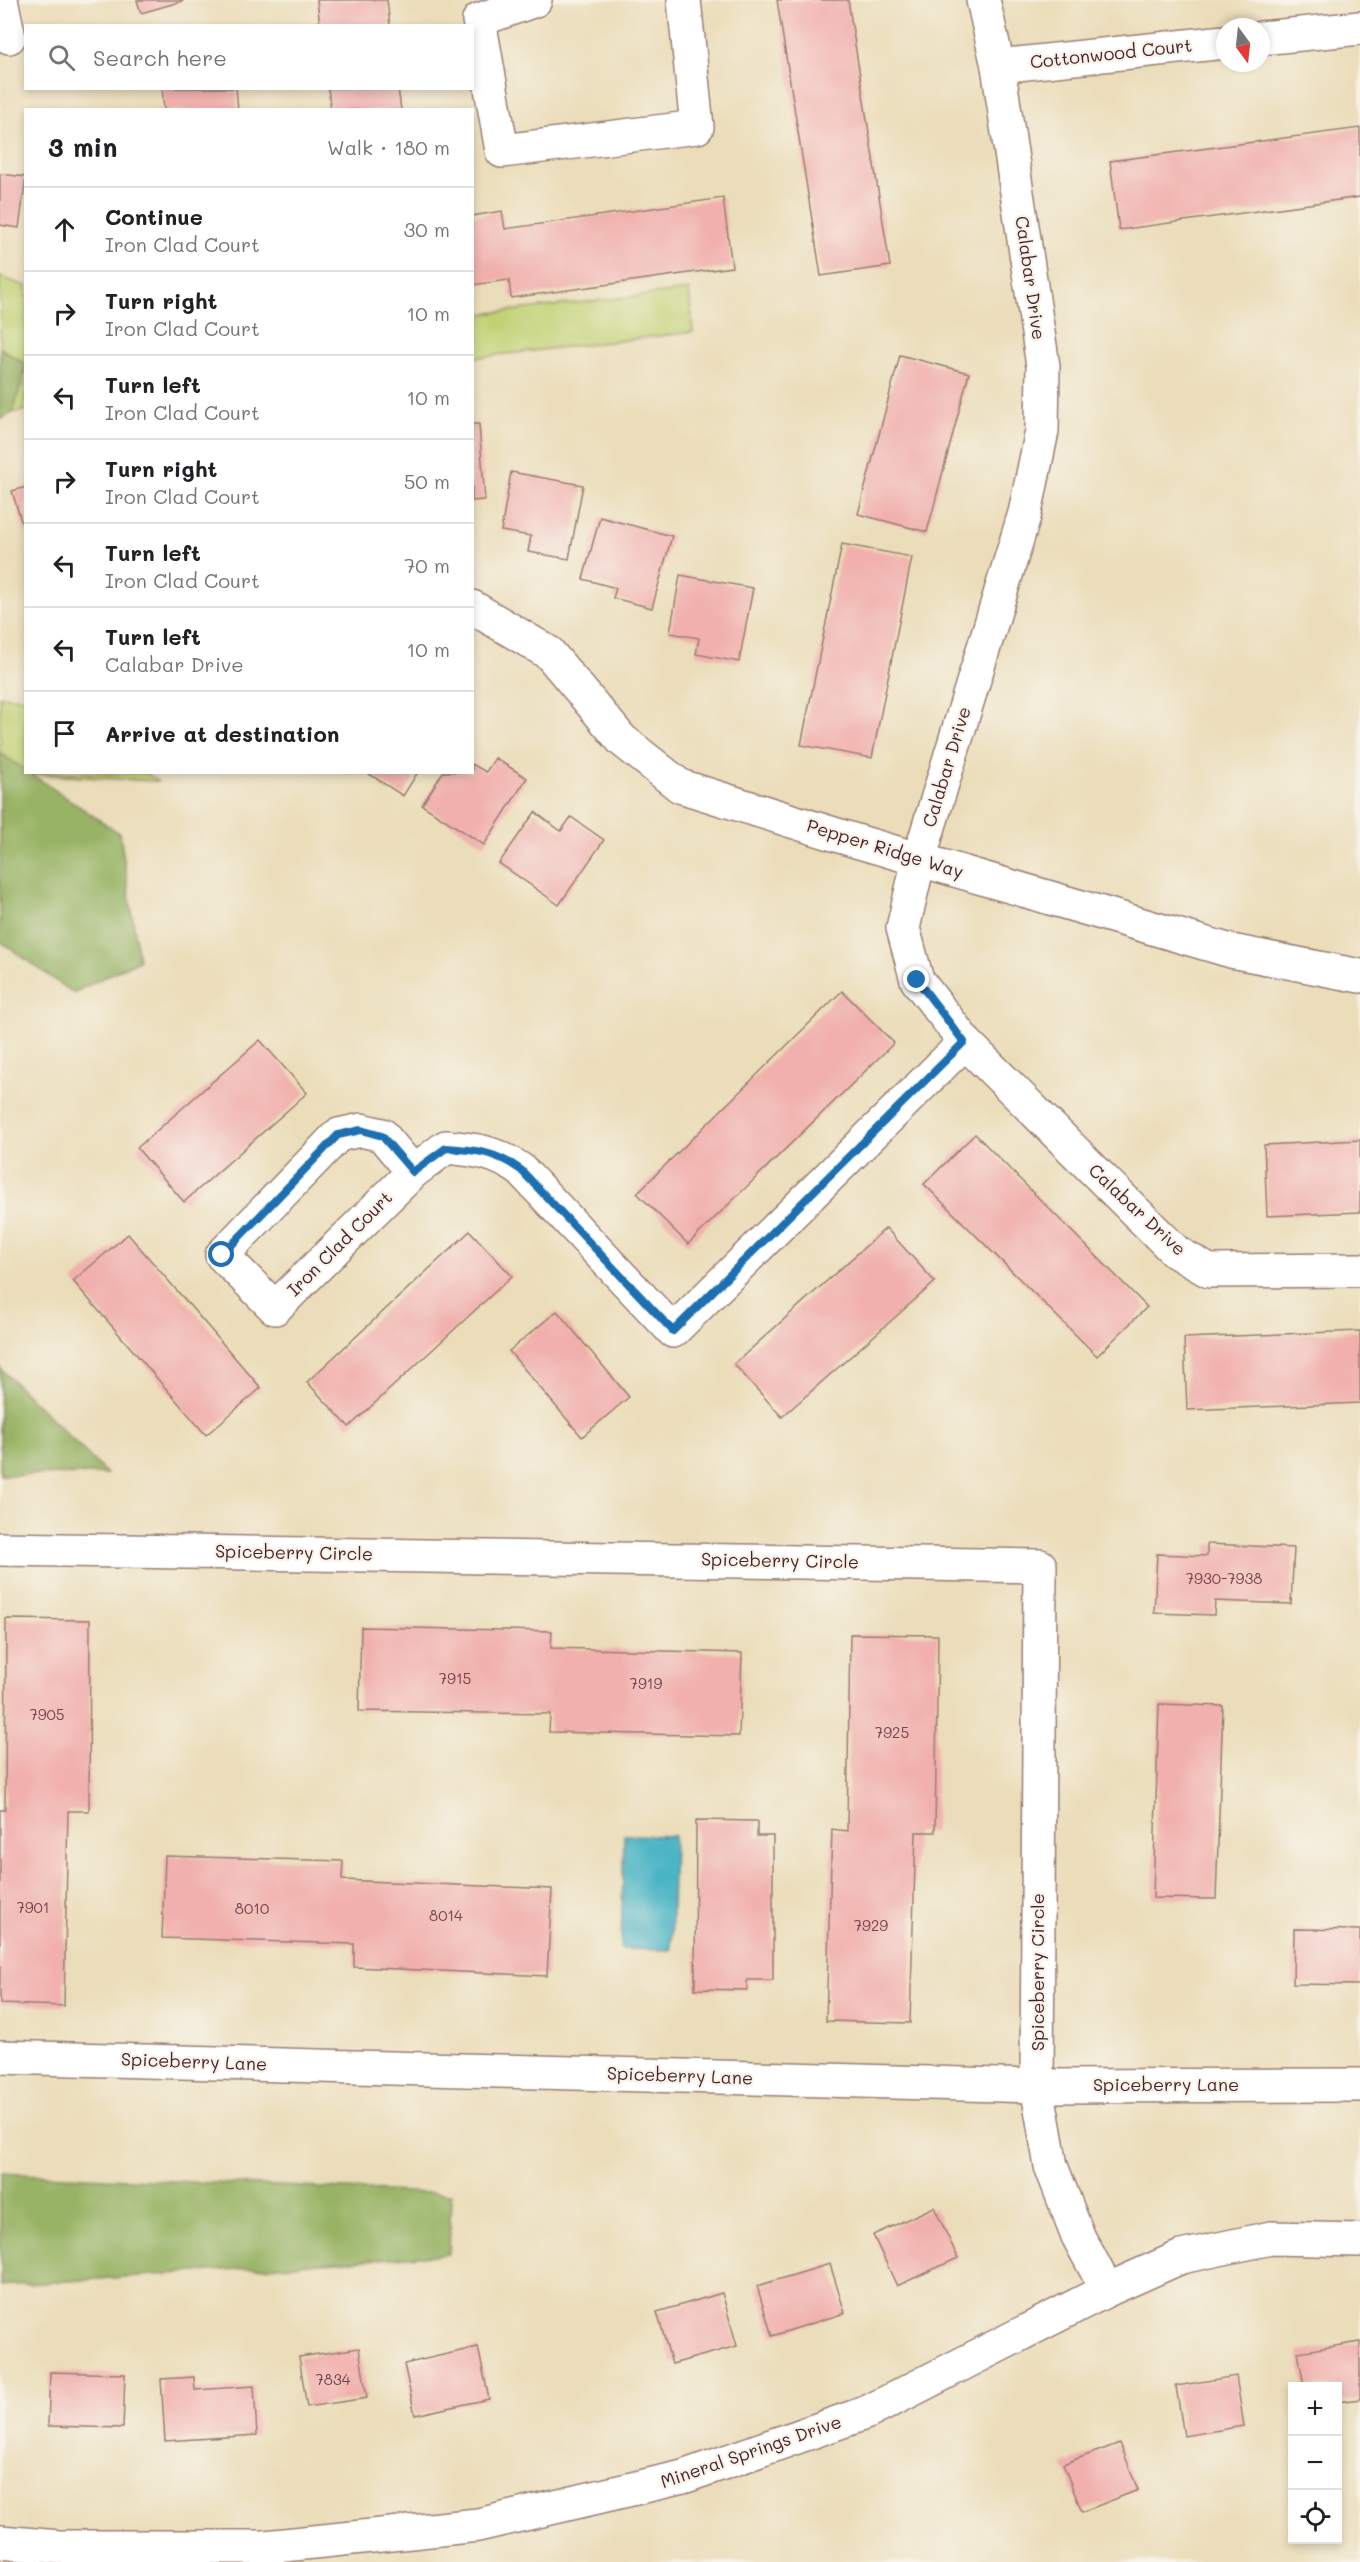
<!DOCTYPE html>
<meta charset="utf-8">
<style>
:root{--surface:#fff;--page:#f6f6f6;--text:#202124;--muted:#757577;--line:#e0e0e0}
body{margin:0;font-family:Mali,sans-serif;background:var(--page);color:var(--text)}
.controls{position:absolute;right:18px;bottom:18px;display:grid;overflow:hidden;border-radius:0px;box-shadow:0 3px 9px #0003}
.controls button{width:54px;height:54px;display:grid;place-items:center;padding:0;border:0;border-bottom:2px solid var(--line);background:var(--surface);color:var(--text);font:30px sans-serif}
.compass{position:absolute;left:1216px;top:18px;width:54px;height:54px;border-radius:50%;background:var(--surface);box-shadow:0 3px 9px #0003;rotate:165deg}
.stop{position:absolute;width:18px;height:18px;margin:-14px;border:4px solid #1f6fb2;border-radius:50%;background:#fff}
.stop.end{background:#1f6fb2;border-color:#fff;box-shadow:0 2px 6px #0008}
.list{margin:0;padding:0;list-style:none}
h2{display:flex;justify-content:space-between;align-items:center;height:78px;margin:0;padding:0 24px;font-size:26px}
h2 small{font-size:20px;font-weight:400;color:var(--muted)}
.list li{display:grid;grid-template-columns:39px 1fr auto;gap:18px;align-items:center;box-sizing:border-box;height:84px;padding:0 24px;border-top:2px solid var(--line)}
.list b{display:block;font-size:22px;white-space:nowrap}
.list p{margin:0;font-size:20px;white-space:nowrap;color:var(--muted)}
.list em{font-size:20px;font-style:normal;color:var(--muted)}
.icon{flex:none;width:33px;height:33px;fill:none;stroke:currentColor;stroke-width:2;stroke-linecap:round;stroke-linejoin:round}
.map{position:relative;flex:none;width:1360px;height:2562px;overflow:hidden}
.search{position:absolute;background:var(--surface);box-shadow:0 3px 9px #0003;left:24px;top:24px;width:450px;height:66px;display:flex;align-items:center;gap:15px;box-sizing:border-box;padding:0 21px;border-radius:0px;color:var(--muted);font-size:22px}
.panel{position:absolute;background:var(--surface);box-shadow:0 3px 9px #0003;left:24px;top:108px;width:450px;height:666px;border-radius:0px}
.map>svg:first-child{display:block}
.green{fill:#c1d173;stroke:#86784f;stroke-width:1.5}
.forest{fill:#98b365;stroke:#716948;stroke-width:1.5}
.water{fill:#48b4c5;stroke:#496a78;stroke-width:1.5}
.building{fill:#f1b0ad}
.lines{fill:none;stroke-linecap:round;stroke-linejoin:round}
.minor-casing{stroke:#9a7e72;stroke-width:36}
.minor{stroke:#fff;stroke-width:33}
.route{stroke:#1f6fb2;stroke-width:8}
.labels{text-anchor:middle;stroke-width:4.5;stroke-linejoin:round;paint-order:stroke}
.number-label{font-size:15px;fill:#74434c}
.street-label{font-size:18px;fill:#4a1f2b;stroke:#f7f3e8}
</style>
<div class="map">
<svg width="1360" height="2562" viewBox="0 0 1360 2562">
<rect width="100%" height="100%" fill="#f7f3e8"/>
<filter id="ink" filterUnits="userSpaceOnUse"><feTurbulence type="fractalNoise" baseFrequency=".0167" numOctaves="2"/><feDisplacementMap in="SourceGraphic" scale="12" xChannelSelector="R" yChannelSelector="G"/><feConvolveMatrix kernelMatrix="1 2 1 2 8 2 1 2 1" color-interpolation-filters="sRGB"/></filter>
<filter id="wash" filterUnits="userSpaceOnUse"><feTurbulence type="fractalNoise" baseFrequency=".008" numOctaves="4" result="noise"/><feDisplacementMap in="SourceGraphic" scale="24" xChannelSelector="R" yChannelSelector="G"/><feGaussianBlur stdDeviation="1.35" result="paint"/><feColorMatrix in="noise" values="0 0 0 0 0 0 0 0 0 0 0 0 0 0 0 0 0 1.4 0 .05"/><feComposite in="paint" operator="in"/></filter>
<g filter="url(#wash)">
<rect width="100%" height="100%" fill="#ebddb9"/>
<g class="green">
<path d="M0 277 26 286 25 411 0 414Z"/>
<path d="M689 290 693 332 473 358V315Z"/>
<path d="M0 696 25 698 26 772 146 773 157 781 0 772Z"/>
</g>
<g class="forest">
<path d="M0 348 26 364 13 413 0 419Z"/>
<path d="M0 753 120 834 139 960 73 993 0 941Z"/>
<path d="M0 1368 107 1474 0 1475Z"/>
<path d="M0 2173 451 2194 449 2254 0 2286Z"/>
</g>
<path class="water" d="M624 1835 674 1836 671 1950 621 1949Z"/>
<g id="blocks">
<g class="building">
<path d="M137 0H183V1L141 13Z"/>
<path d="M317 0H387L390 26H320Z"/>
<path d="M777 0H848L890 266 821 276Z"/>
<path d="M162 88H236L238 110H164Z"/>
<path d="M328 88H398L401 110H331Z"/>
<path d="M1360 128V197L1119 230 1110 161Z"/>
<path d="M0 174 26 177 19 228 0 225Z"/>
<path d="M723 198 732 267 511 298 509 280 472 285V216L502 211 505 229Z"/>
<path d="M900 355 969 373 927 532 858 514Z"/>
<path d="M472 424H479L485 500 472 501Z"/>
<path d="M511 472 583 485 569 559 528 552 531 536 501 531Z"/>
<path d="M26 487V534H25L12 491Z"/>
<path d="M600 517 672 536 652 608 613 598 616 588 583 579Z"/>
<path d="M842 544 912 557 872 758 801 745Z"/>
<path d="M680 575 753 588 739 662 696 654 699 638 670 633Z"/>
<path d="M495 758 527 778 484 845 422 805 443 772H472V764L486 772Z"/>
<path d="M366 772H418L403 796Z"/>
<path d="M535 812 561 831 571 817 604 840 559 905 499 863Z"/>
<path d="M842 991 894 1043 688 1244 637 1193Z"/>
<path d="M260 1040 307 1093 184 1202 137 1148Z"/>
<path d="M975 1134 1147 1307 1097 1356 924 1184Z"/>
<path d="M1360 1140V1212L1267 1216 1264 1145Z"/>
<path d="M886 1228 935 1282 782 1417 734 1364Z"/>
<path d="M470 1231 512 1276 349 1427 307 1382Z"/>
<path d="M128 1234 261 1388 206 1435 73 1281Z"/>
<path d="M557 1311 629 1397 582 1437 509 1351Z"/>
<path d="M1360 1331V1403L1187 1410 1184 1338Z"/>
<path d="M1207 1544 1294 1548 1291 1604 1215 1601 1214 1615 1154 1613 1157 1554 1207 1556Z"/>
<path d="M6 1619 90 1620 89 1811H68L64 2006 0 2004V1810H5Z"/>
<path d="M361 1627 552 1631 551 1648 742 1653 739 1736 549 1732 550 1714 359 1711Z"/>
<path d="M850 1634 938 1635 935 1832H916L910 2023 826 2021 832 1829 847 1831Z"/>
<path d="M1159 1704 1223 1706 1216 1899 1153 1898Z"/>
<path d="M696 1820 757 1821V1836H773V1980H747V1990L695 1989Z"/>
<path d="M165 1856 343 1861 342 1880 552 1889 547 1976 354 1967V1944L162 1938Z"/>
<path d="M1294 1929 1360 1930V1985L1293 1984Z"/>
<path d="M934 2207 958 2258 897 2286 873 2235Z"/>
<path d="M830 2264 845 2313 772 2336 757 2286Z"/>
<path d="M722 2293 737 2346 672 2364 657 2312Z"/>
<path d="M1360 2342V2399L1338 2402V2386H1304L1298 2352Z"/>
<path d="M478 2347 489 2399 415 2415 404 2364Z"/>
<path d="M359 2348 367 2398 307 2407 299 2357Z"/>
<path d="M50 2372 125 2374 123 2428 48 2426Z"/>
<path d="M1236 2376 1244 2426 1184 2436 1176 2386Z"/>
<path d="M194 2377 195 2390 254 2386 257 2435 165 2441 161 2379Z"/>
<path d="M1120 2443 1138 2490 1082 2512 1063 2464Z"/>
</g>
</g>
</g>
<g filter="url(#ink)">
<use href="#blocks" fill-opacity="0" stroke="#9a7e72" stroke-width="1.5"/>
<g class="lines">
<g class="minor-casing">
<g id="minor">
<path d="M1 0 9 37"/>
<path d="M535 0 479 20 502 151 697 127 684 0"/>
<path d="M983 0 998 66 1043 366 1042 431 1025 513 919 859 903 928 917 980 965 1042 1176 1252 1209 1271 1360 1270"/>
<path d="M1261 38 1360 28"/>
<path d="M998 66 1225 42"/>
<path d="M472 607 549 653 622 740 680 786 856 841 1231 951 1360 976"/>
<path d="M413 1172 382 1135 361 1130 338 1135 222 1255 275 1308 413 1172 446 1147C478 1150 495 1152 521 1170L673 1331 965 1042"/>
<path d="M0 1549 1040 1566 1037 2086 1051 2166 1078 2236 1107 2290"/>
<path d="M0 2057 1037 2086 1360 2085"/>
<path d="M0 2542 59 2547H265L478 2525 683 2477 868 2412 1107 2290 1181 2257 1271 2238 1360 2240"/>
</g>
</g>
<use href="#minor" class="minor"/>
</g>
</g>
<g class="lines" filter="url(#ink)">
<path class="route" d="M222 1255 338 1135 361 1130 382 1136 413 1172 446 1148C478 1150 495 1152 521 1170L673 1331 964 1042 917 980"/>
</g>
<g class="labels">
<g class="number-label">
<text x="1224" y="1584">7930-7938</text>
<text x="455" y="1684">7915</text>
<text x="646" y="1689">7919</text>
<text x="47" y="1720">7905</text>
<text x="892" y="1738">7925</text>
<text x="33" y="1913">7901</text>
<text x="252" y="1914">8010</text>
<text x="446" y="1921">8014</text>
<text x="871" y="1931">7929</text>
<text x="333" y="2385">7834</text>
</g>
<g class="street-label">
<text transform="translate(1111 54) rotate(-6)" y="6">Cottonwood Court</text>
<text transform="translate(1030 278) rotate(82)" y="6">Calabar Drive</text>
<text transform="translate(947 767) rotate(-73)" y="6">Calabar Drive</text>
<text transform="translate(885 849) rotate(17)" y="6">Pepper Ridge Way</text>
<text transform="translate(1137 1210) rotate(43)" y="6">Calabar Drive</text>
<text transform="translate(340 1244) rotate(-45)" y="6">Iron Clad Court</text>
<text transform="translate(294 1553) rotate(1)" y="6">Spiceberry Circle</text>
<text transform="translate(780 1561) rotate(1)" y="6">Spiceberry Circle</text>
<text transform="translate(1038 1972) rotate(-90)" y="6">Spiceberry Circle</text>
<text transform="translate(194 2062) rotate(2)" y="6">Spiceberry Lane</text>
<text transform="translate(680 2076) rotate(2)" y="6">Spiceberry Lane</text>
<text x="1166" y="2091">Spiceberry Lane</text>
<text transform="translate(751 2452) rotate(-19)" y="6">Mineral Springs Drive</text>
</g>
</g>
</svg>
<div class="controls">
<button>+</button>
<button>−</button>
<button><svg class="icon" aria-label="locate" viewBox="0 0 24 24"><circle cx="12" cy="12" r="6"/><path d="M12 2v4M12 18v4M2 12h4M18 12h4"/></svg></button>
</div>
<svg class="compass" viewBox="-18 -18 36 36"><path d="M0-13l5 13h-10z" fill="#e53935"/><path d="M0 13l5-13h-10z" fill="#757577"/></svg>
<div class="stop" style="left:222px;top:1255px"></div>
<div class="stop end" style="left:917px;top:980px"></div>
<div class="search"><svg class="icon" aria-label="search" viewBox="0 0 24 24"><circle cx="10" cy="10" r="6"/><path d="M15 15l6 6"/></svg>Search here</div>
<section class="panel">
<h2>3 min<small>Walk · 180 m</small></h2>
<ul class="list">
<li><svg class="icon" aria-label="ahead" viewBox="0 0 24 24"><path d="M12 20V5M6 11l6-6 6 6"/></svg><div><b>Continue</b><p>Iron Clad Court</p></div><em>30 m</em></li>
<li><svg class="icon" aria-label="right" viewBox="0 0 24 24"><path d="M7 20v-9h11M14 6l5 5-5 5"/></svg><div><b>Turn right</b><p>Iron Clad Court</p></div><em>10 m</em></li>
<li><svg class="icon" aria-label="left" viewBox="0 0 24 24"><path d="M17 20v-9H6M10 6l-5 5 5 5"/></svg><div><b>Turn left</b><p>Iron Clad Court</p></div><em>10 m</em></li>
<li><svg class="icon" aria-label="right" viewBox="0 0 24 24"><path d="M7 20v-9h11M14 6l5 5-5 5"/></svg><div><b>Turn right</b><p>Iron Clad Court</p></div><em>50 m</em></li>
<li><svg class="icon" aria-label="left" viewBox="0 0 24 24"><path d="M17 20v-9H6M10 6l-5 5 5 5"/></svg><div><b>Turn left</b><p>Iron Clad Court</p></div><em>70 m</em></li>
<li><svg class="icon" aria-label="left" viewBox="0 0 24 24"><path d="M17 20v-9H6M10 6l-5 5 5 5"/></svg><div><b>Turn left</b><p>Calabar Drive</p></div><em>10 m</em></li>
<li><svg class="icon" aria-label="arrive" viewBox="0 0 24 24"><path d="M6 21V4h12l-3 4 3 4H6"/></svg><div><b>Arrive at destination</b></div></li>
</ul>
</section>
</div>
